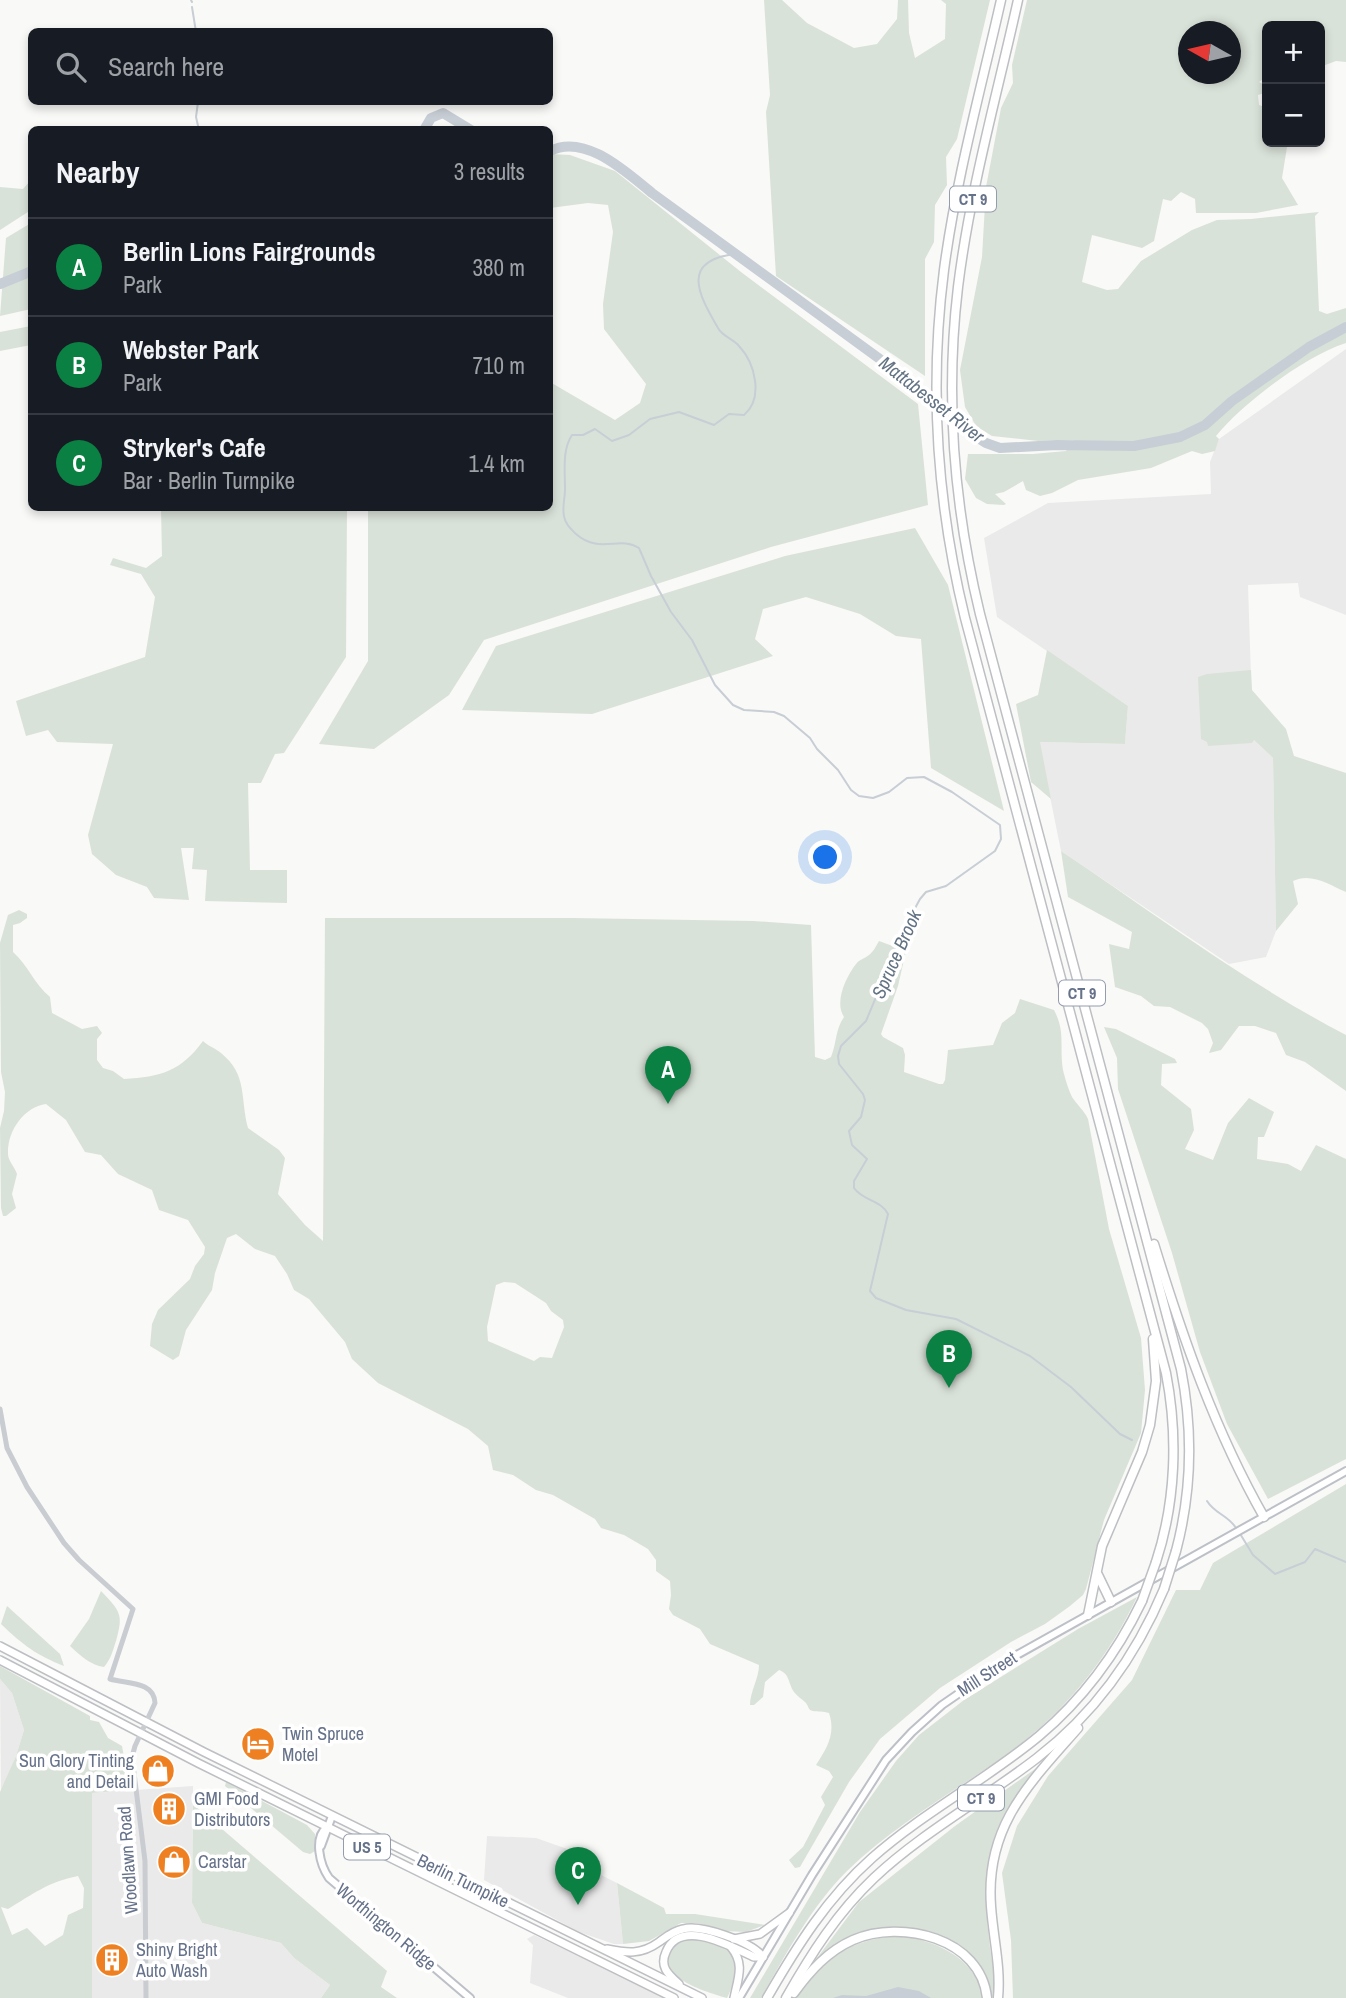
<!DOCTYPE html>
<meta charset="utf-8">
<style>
:root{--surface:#171b24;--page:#242831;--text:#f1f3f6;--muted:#9ea1a6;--line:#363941;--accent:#0b8043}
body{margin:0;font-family:"Archivo Narrow",sans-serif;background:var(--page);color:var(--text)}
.controls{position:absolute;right:21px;top:21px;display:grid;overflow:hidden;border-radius:10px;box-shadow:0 4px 10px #0003}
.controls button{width:63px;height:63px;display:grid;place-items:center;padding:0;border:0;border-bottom:2px solid var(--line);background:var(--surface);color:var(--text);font:35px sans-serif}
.compass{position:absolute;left:1178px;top:21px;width:63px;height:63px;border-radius:50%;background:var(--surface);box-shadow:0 4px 10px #0003;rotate:278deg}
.you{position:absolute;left:826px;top:858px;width:24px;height:24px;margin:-18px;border:5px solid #fff;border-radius:50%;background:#1a73e8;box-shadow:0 0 0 10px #1a73e833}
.badge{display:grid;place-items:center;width:46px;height:46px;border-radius:50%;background:var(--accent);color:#fff;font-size:23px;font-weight:700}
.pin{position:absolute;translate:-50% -58px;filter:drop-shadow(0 2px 4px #0008)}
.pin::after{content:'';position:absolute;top:37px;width:24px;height:21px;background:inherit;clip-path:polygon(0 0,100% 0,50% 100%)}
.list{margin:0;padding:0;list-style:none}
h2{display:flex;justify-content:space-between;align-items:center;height:91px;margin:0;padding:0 28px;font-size:30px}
h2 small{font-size:23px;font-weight:400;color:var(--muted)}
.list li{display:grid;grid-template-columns:46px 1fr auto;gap:21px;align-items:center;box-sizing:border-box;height:98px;padding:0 28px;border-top:2px solid var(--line)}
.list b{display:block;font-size:26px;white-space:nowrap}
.list p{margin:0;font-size:23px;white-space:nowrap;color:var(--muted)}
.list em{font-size:23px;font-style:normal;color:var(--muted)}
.icon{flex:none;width:38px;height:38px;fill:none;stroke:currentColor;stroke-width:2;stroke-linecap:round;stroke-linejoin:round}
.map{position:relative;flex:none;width:1346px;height:1998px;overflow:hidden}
.search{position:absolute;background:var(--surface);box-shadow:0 4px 10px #0003;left:28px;top:28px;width:525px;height:77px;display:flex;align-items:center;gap:18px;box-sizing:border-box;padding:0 24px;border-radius:10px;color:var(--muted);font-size:26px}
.panel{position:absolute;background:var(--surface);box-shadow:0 4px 10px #0003;left:28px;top:126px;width:525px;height:385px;border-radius:10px}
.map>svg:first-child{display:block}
.built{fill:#eaeaea}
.green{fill:#d9e2d8;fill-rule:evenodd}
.water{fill:#c8ced5}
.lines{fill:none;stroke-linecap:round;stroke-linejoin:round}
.stream{stroke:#c8ced5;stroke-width:2}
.river{stroke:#c8ced5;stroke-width:10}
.secondary-casing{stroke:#bdc0c7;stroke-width:10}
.trunk-casing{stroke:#bdbfc3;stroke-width:10}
.motorway-casing{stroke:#bdbfc3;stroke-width:11}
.tertiary{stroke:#c9ccd0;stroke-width:5}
.secondary{stroke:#fff;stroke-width:6}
.trunk{stroke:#fff;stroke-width:7}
.motorway{stroke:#fff;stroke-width:8}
.motorway-bridge-casing{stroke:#bdbfc3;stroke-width:11;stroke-linecap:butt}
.motorway-bridge{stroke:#fff;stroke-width:8}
.labels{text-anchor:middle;stroke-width:7;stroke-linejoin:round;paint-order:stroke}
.shield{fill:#fff;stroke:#949cad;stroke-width:2}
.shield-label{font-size:16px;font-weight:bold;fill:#66728a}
.street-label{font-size:18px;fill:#66728a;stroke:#fff}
.poi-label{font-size:18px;fill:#66728a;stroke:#fff;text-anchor:start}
.water-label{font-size:19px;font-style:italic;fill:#637384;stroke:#fff}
</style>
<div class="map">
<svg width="1346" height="1998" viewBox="0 0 1346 1998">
<rect width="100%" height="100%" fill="#f9f9f7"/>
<g class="built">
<path d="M1346 349V615L1300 597 1298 583 1248 585 1253 739 1273 758 1276 931 1266 957 1229 964 1061 851 1039 742 1125 744 1128 706 997 617 984 538 1048 503 1211 494 1210 462 1219 439Z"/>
<path d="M0 1679 12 1693 24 1730 16 1756 1 1792Z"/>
<path d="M193 1786 192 1903 202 1923 281 1943 294 1958 330 1985 321 1998H92V1793Z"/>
<path d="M487 1836 536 1838 593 1858 591 1870 617 1883 623 1944H614L579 1932 484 1880Z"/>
<path d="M534 1935 667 1998H568L530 1983 533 1945 527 1939Z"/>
</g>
<g class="green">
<path d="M764 0H782L807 23 854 48 877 44 897 19 898 0H908L909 33 915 58 945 39 946 4 941 0H990L957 139 946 157 947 185 935 205 934 242 925 259V376L776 276 766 112 770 95Z"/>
<path d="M1027 0H1346V62L1336 61 1320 67V26H1267V76L1259 82 1266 86 1267 92 1258 95 1259 105 1267 108V142H1298L1287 147 1282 178 1298 205 1256 213H1196L1195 199 1181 192 1171 201 1163 199 1154 241 1142 248 1092 235 1082 282 1107 290 1118 289 1141 261 1192 230 1217 220 1251 219 1319 212 1315 216 1319 311 1327 314 1346 308V343C1305 356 1243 403 1216 436L1219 439 1215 451 1202 454 1192 451 1151 468 1078 480 1052 493 1040 496 1026 490 1023 481 1004 492 995 494 1006 504 1004 505 987 504 976 498 965 479 968 454H1033L1066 451 1074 440 1038 441 992 436 976 426 965 407 960 370 982 257 986 187 1001 108 1013 83 1012 65ZM1188 32H1230V74H1188Z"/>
<path d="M550 154 570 155 615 171 741 272 918 404 928 505 771 547 484 640 449 695 374 749 319 744 368 661V508H550V382L615 420 640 403 646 384 604 329 603 304 613 232 608 205 588 203 550 208Z"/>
<path d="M31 180V210L0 230V187L23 189Z"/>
<path d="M31 223V309L0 316 6 238Z"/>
<path d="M31 326V345L0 351V332Z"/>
<path d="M161 508H347L346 657 284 753 275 754 261 783H248L250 870H287V903L205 901 207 870 192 869 194 848H181L189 900 154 898 147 887 116 875 92 854 88 835 113 744 57 742 48 730 26 736 16 701 145 657 155 597 141 574 110 565 113 558 146 568 162 556Z"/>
<path d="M915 528 948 585 1004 811 931 768 921 639 896 636 860 614 806 597 763 609 755 639 773 656 592 714 462 710 496 646 785 556Z"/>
<path d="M1047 650 1128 706 1125 744 1040 742 1051 799 1031 782 1016 704 1038 695Z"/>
<path d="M1251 670 1252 690 1286 729 1294 756 1346 773V892C1330 885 1311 872 1293 881L1298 904 1276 931 1273 758 1254 740 1252 743 1208 746 1207 742 1201 739 1198 677 1207 674Z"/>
<path d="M1061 851C1155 914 1246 983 1346 1035V1091L1305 1062 1286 1055 1276 1033 1255 1026H1239L1221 1050 1209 1053 1213 1043 1208 1029 1202 1023 1170 1007 1154 1006 1141 996 1115 987 1109 944 1129 949 1132 932 1068 897Z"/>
<path d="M19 910 27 914V918L20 923 13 925V952C28 965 34 984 50 997L52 1013 82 1029 97 1026 102 1033 97 1039V1060L103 1068 113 1071 124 1079C161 1077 181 1071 203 1041 208 1046 215 1048 221 1053 248 1075 240 1098 248 1128L279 1150 285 1158 278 1194 305 1225 323 1241 325 918H573L753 921 811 925 815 1057 825 1060 831 1057C837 1042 835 1030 844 1017 834 1002 846 977 856 964 860 959 864 959 869 955 874 951 876 946 879 941L906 951 898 986 881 1034 883 1037 903 1048 905 1055 904 1072 939 1084H943L945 1080 948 1050 993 1045 1002 1023 1015 1013 1020 999 1054 1010C1066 1033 1059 1046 1063 1070 1065 1078 1068 1089 1072 1097 1077 1105 1084 1110 1088 1119L1109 1229 1141 1338 1145 1390 1141 1433 1104 1520 1086 1589 1083 1595 1070 1606 1045 1624 1011 1642 940 1688 880 1739 849 1782 800 1867 795 1868 789 1860 803 1847 825 1805 821 1797 833 1777 829 1771 816 1765C827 1748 836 1734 829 1713 823 1711 818 1712 813 1711 808 1710 809 1707 806 1703 802 1699 798 1697 794 1692 788 1683 790 1674 779 1670L765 1682 763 1697 754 1705H750C750 1692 759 1678 759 1665L710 1644 700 1629 673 1615 669 1609 671 1595 670 1581 656 1571V1560L648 1549 624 1535 601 1528 595 1519 553 1495 536 1490 513 1475 493 1470 488 1446 468 1429 378 1383 352 1359 345 1342 309 1299 294 1290 287 1274 275 1256 255 1249 236 1234 227 1238 215 1273 212 1290 186 1330 179 1356 173 1360 150 1346 152 1324 158 1310 190 1279 195 1266 204 1254 205 1247 188 1220 159 1210 152 1190 118 1174 101 1155 85 1152 66 1120 46 1104C24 1107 7 1131 8 1154 8 1161 15 1167 17 1174L12 1194 16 1208 6 1216H3L1 1208 0 1128 4 1111 5 1092 1 1072 0 943 8 915ZM504 1282 515 1283 546 1303 551 1311 563 1320 564 1327 552 1358 540 1357 534 1361 488 1341 487 1327 496 1285Z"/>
<path d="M1104 1027 1116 1029 1175 1059 1177 1063 1162 1064 1161 1085 1191 1109 1194 1130 1185 1149 1213 1160 1228 1123 1249 1098 1274 1112 1264 1137H1258L1257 1159 1288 1164 1301 1171 1316 1145 1346 1159V1459L1268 1499 1227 1424 1200 1352 1172 1253 1118 1089 1117 1058Z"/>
<path d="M1346 1484V1998H1013L1011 1940 1002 1873 1017 1826 1048 1776 1132 1680 1176 1590H1200L1213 1563Z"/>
<path d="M101 1591C120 1611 124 1614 116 1641 113 1650 111 1659 104 1667 90 1665 81 1656 70 1646L89 1619Z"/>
<path d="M1137 1597C1110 1654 1072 1703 1023 1742 966 1786 899 1820 847 1871 811 1907 786 1954 761 1998H750L860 1812 896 1761 919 1735 964 1700 1078 1629Z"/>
<path d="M7 1606 60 1654 64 1666C36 1655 23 1645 1 1624Z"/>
<path d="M0 1666 90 1716V1720L99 1722 108 1738 122 1746 130 1790 92 1793V1998H0V1792L16 1756 24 1730 12 1693 0 1679ZM78 1876 84 1888 83 1908 68 1915 63 1935 45 1946 27 1928 12 1935 1 1907 8 1909C33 1894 48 1882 78 1876Z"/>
<path d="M1042 1764C990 1820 980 1863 989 1939 991 1960 997 1977 993 1998 989 1991 989 1980 985 1973 980 1962 967 1953 958 1947 928 1925 884 1920 850 1937 839 1942 829 1951 820 1959L817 1958 859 1902 955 1826Z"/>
<path d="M226 1782 307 1825 315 1834V1851L310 1854 303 1852 225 1786Z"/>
<path d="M193 1804 387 1971 381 1987 397 1998H321L330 1985 294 1958 281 1943 202 1923 192 1903Z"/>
<path d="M617 1883 664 1908 666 1914H695L765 1925 746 1932 724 1931 698 1923H681L649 1941 623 1944Z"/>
<path d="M893 1935C932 1939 975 1955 983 1998H796C829 1957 840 1945 893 1935Z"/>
<path d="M688 1939C732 1939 747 1959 727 1998 710 1993 663 1980 669 1957 672 1946 679 1942 688 1939Z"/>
</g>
<path class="water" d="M898 1987 919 1991 931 1998H833L842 1995 866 1996Z"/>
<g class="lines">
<g class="stream">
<path d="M191 0 192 2"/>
<path d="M192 7 196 32"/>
<path d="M198 102 196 117 199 130"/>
<path d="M736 254C680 260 698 294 718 328 722 336 733 339 739 346 755 363 764 398 744 415L729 414 714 425 679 412 650 419 629 435 612 441 595 429 583 435H572C562 450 565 471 565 489 565 498 562 507 564 516 565 524 571 529 576 534 600 555 619 535 639 548L651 576 671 612 692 640 715 685 733 705 744 710 774 712 784 716 810 738 817 749 838 770 851 790 859 796 873 798 889 792 907 778 924 777 952 792 1000 825 1001 839 995 851 946 886 926 892 920 899 907 923 866 1021 841 1046 838 1056 839 1064 863 1094 865 1100 861 1117 849 1131 852 1145 867 1159 854 1181V1188C863 1201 881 1200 888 1214L870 1291 876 1298 906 1310 956 1319 1030 1356 1071 1387 1120 1434 1132 1440"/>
<path d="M1207 1501C1215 1514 1228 1515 1236 1528"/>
<path d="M1239 1532 1253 1555 1275 1574 1305 1562 1315 1549 1346 1562"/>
</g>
<g class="river">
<path d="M424 130 431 118 443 113 471 130"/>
<path d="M550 151C585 133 626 172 652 193L899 373 967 431 986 443 1000 448 1057 445 1134 446 1180 437 1205 425 1232 401 1309 347 1346 327"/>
<path d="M0 284 32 271"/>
</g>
<g class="secondary-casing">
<g id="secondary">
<path d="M327 1827C313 1838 320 1865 329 1878L470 1998"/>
<path d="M321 1846 332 1816"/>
<path d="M739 1998 812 1875 886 1760 912 1732 942 1705 1006 1661 1346 1471"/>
</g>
</g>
<g class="trunk-casing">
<g id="trunk">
<path d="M0 1646 204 1752 702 1998"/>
<path d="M0 1660 198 1763 674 1998"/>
<path d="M734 1939 760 1934 789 1913"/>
<path d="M731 1947C745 1964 738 1978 734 1998"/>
<path d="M607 1949C627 1953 641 1955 659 1942 666 1937 673 1931 683 1929 701 1924 752 1942 763 1957"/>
<path d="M679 1984C669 1975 659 1967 666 1952 680 1917 732 1947 754 1957H763"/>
</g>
</g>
<g class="motorway-casing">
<g id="motorway">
<path d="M1001 0C981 89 956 179 944 270 929 387 937 504 965 618L1166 1373C1178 1435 1176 1501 1156 1562"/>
<path d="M1018 0C997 95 970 190 958 287 945 396 954 507 980 614L1181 1369C1193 1430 1192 1491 1176 1551"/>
<path d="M1154 1244C1183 1338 1215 1431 1264 1517"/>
<path d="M1098 1575 1111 1602"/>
<path d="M1088 1615 1102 1546 1142 1452 1150 1425 1156 1381 1153 1339"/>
<path d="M794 1993C810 1971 828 1951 853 1940 901 1919 981 1938 987 1998"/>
<path d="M767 1998C797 1946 827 1898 872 1858 924 1812 986 1780 1039 1736 1083 1699 1117 1653 1142 1601"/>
<path d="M786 1998C811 1954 837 1913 874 1878 923 1832 984 1799 1037 1758 1094 1714 1136 1656 1164 1589"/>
<path d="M998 1998C1001 1967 993 1937 991 1906 985 1826 1029 1784 1078 1728"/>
</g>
</g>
<path class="tertiary" d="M0 1409 7 1448 27 1487 64 1543 79 1560 133 1609 110 1679C127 1684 154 1681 155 1703L135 1746 132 1757 145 1861 146 1998"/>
<use href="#secondary" class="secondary"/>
<use href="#trunk" class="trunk"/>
<use href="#motorway" class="motorway"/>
<g class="motorway-bridge-casing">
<g id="motorway-bridge">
<path d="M1164 1589 1176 1551"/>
<path d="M1142 1601 1156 1562"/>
</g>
</g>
<use href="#motorway-bridge" class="motorway-bridge"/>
</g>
<defs>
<g id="hotel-disc" transform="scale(1.75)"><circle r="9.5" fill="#ee8022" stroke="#fff"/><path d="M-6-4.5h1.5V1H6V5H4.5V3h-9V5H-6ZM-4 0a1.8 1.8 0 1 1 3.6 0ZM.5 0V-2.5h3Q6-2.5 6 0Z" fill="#fff"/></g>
<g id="shop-disc" transform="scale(1.75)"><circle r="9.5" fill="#ee8022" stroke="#fff"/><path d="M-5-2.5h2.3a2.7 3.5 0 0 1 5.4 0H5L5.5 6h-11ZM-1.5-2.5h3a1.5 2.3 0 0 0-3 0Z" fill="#fff"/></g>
<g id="building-disc" transform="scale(1.75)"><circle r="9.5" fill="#ee8022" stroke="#fff"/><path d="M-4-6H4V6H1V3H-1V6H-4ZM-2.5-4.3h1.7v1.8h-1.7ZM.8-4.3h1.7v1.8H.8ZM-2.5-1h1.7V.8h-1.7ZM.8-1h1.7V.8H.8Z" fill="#fff"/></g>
</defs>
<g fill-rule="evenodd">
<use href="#hotel-disc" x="258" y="1744"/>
<use href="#shop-disc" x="158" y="1771"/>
<use href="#building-disc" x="169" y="1809"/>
<use href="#shop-disc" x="174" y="1862"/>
<use href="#building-disc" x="112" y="1960"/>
</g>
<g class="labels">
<g class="shield">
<rect x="950" y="186.5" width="46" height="25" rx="5"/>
<rect x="1059" y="980.5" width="46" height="25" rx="5"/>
<rect x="958" y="1785.5" width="46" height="25" rx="5"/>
<rect x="344" y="1834.5" width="46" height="25" rx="5"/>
</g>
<g class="shield-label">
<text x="973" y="205">CT 9</text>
<text x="1082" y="999">CT 9</text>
<text x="981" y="1804">CT 9</text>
<text x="367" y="1853">US 5</text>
</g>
<g class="street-label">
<text transform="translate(987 1674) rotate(-33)" y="6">Mill Street</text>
<text transform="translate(128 1860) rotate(-94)" y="6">Woodlawn Road</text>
<text transform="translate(463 1881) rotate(26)" y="6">Berlin Turnpike</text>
<text transform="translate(386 1927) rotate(40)" y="6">Worthington Ridge</text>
</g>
<g class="poi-label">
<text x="282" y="1740">Twin Spruce<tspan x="282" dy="21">Motel</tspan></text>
<text x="134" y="1767" text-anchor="end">Sun Glory Tinting<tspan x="134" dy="21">and Detail</tspan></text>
<text x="194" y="1805">GMI Food<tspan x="194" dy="21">Distributors</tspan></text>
<text x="198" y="1868">Carstar</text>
<text x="136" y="1956">Shiny Bright<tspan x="136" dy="21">Auto Wash</tspan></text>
</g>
<g class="water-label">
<text transform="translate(932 399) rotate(38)" y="7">Mattabesset River</text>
<text transform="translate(896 954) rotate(-66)" y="7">Spruce Brook</text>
</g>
</g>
</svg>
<div class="controls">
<button>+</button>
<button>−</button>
</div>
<svg class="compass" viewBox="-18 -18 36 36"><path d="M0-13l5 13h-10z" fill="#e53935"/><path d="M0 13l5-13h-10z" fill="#9ea1a6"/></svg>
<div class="you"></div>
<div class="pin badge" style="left:668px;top:1104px">A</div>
<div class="pin badge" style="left:949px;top:1388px">B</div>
<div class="pin badge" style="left:578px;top:1905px">C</div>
<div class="search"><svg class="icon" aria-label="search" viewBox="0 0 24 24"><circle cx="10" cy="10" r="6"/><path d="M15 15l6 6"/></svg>Search here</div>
<section class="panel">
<h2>Nearby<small>3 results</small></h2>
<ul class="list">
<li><span class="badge">A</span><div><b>Berlin Lions Fairgrounds</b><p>Park</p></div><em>380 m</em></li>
<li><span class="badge">B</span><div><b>Webster Park</b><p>Park</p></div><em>710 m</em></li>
<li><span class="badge">C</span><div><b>Stryker's Cafe</b><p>Bar · Berlin Turnpike</p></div><em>1.4 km</em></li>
</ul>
</section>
</div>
